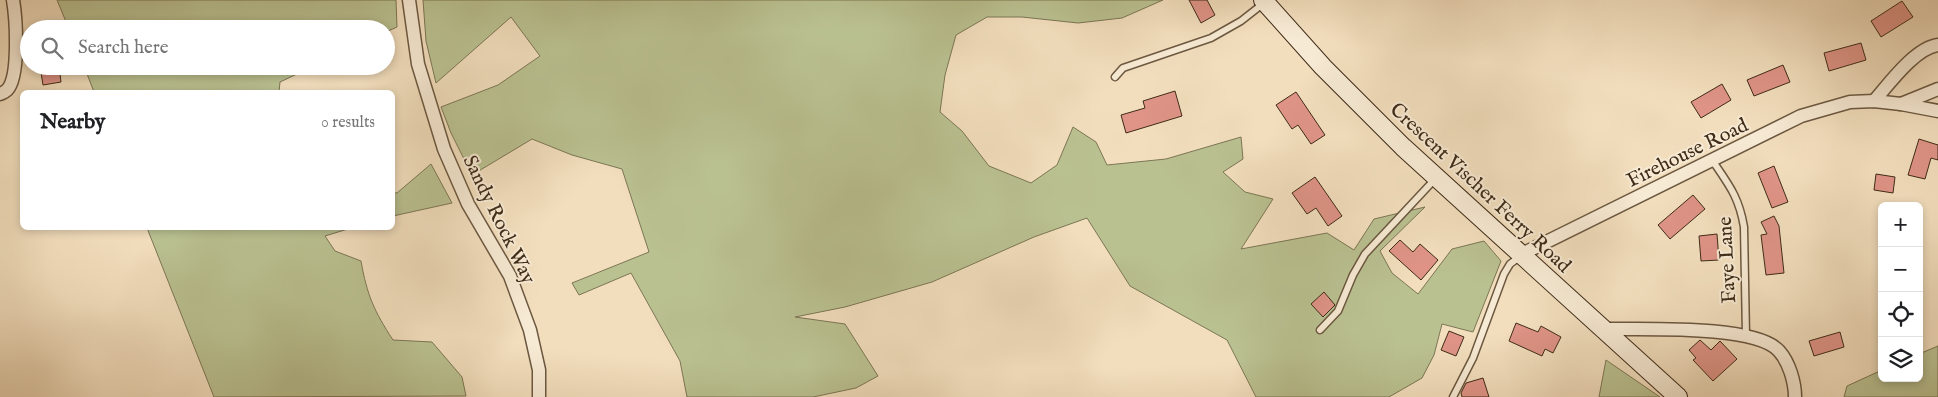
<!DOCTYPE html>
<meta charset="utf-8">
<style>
:root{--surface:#fff;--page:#f6f6f6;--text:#202124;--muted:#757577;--line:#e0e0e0}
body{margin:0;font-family:"IM FELL English",serif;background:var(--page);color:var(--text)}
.controls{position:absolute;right:15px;bottom:15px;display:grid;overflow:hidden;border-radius:8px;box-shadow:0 2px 8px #0003}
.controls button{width:45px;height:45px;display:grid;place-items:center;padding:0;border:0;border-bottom:1px solid var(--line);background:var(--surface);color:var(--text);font:25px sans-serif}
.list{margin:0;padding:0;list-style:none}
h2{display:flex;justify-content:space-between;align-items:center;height:65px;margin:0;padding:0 20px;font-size:21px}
h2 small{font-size:16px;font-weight:400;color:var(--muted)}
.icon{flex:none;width:28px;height:28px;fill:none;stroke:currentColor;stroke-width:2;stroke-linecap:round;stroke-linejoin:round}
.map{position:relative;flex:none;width:1938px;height:397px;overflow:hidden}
.search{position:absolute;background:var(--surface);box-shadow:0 2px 8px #0003;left:20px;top:20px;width:375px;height:55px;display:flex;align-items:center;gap:12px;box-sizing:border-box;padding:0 18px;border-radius:28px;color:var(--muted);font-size:19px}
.panel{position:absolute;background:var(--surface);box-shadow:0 2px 8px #0003;left:20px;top:90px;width:375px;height:140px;border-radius:8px}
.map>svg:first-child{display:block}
.green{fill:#bac191;stroke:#7c7654}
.building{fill:#df9487;stroke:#3f2b18}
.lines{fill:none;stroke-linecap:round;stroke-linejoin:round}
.lane-casing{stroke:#6c5841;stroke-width:9}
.street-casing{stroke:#6c5841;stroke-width:15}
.secondary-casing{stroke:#3f2b18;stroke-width:20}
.lane{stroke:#f7ead4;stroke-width:6}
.street{stroke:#f7ead4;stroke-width:12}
.secondary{stroke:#f7ead4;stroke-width:18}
.labels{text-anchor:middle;stroke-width:4;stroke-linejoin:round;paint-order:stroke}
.street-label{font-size:20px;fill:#3f2b18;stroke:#f7ead4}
</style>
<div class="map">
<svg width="1938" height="397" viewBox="0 0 1938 397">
<rect width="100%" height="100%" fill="#f2debd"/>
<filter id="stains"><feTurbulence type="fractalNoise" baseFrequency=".004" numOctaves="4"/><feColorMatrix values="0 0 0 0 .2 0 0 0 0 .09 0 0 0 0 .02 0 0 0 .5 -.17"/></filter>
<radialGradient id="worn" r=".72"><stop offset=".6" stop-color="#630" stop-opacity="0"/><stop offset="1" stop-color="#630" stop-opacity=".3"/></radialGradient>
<g class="green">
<path d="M57 0H396L397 27 386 32V29H69Z"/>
<path d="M423 0H1163L1122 18 1078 23 1022 17H987L956 35 945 75 940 112 962 131 989 166 1031 183 1057 165 1073 127 1096 142 1107 165 1166 159 1241 137 1243 159 1223 172 1245 192 1273 199 1241 249 1327 233 1354 250 1374 219 1425 207 1380 251 1392 273 1418 294 1452 249 1484 241 1501 261 1473 332 1442 324 1434 355 1422 378 1389 397H1256L1227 340 1130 286 1087 218 1034 237 932 282 845 307 795 317 845 324 878 376 856 388 813 397H687L680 361 631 273 579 295 572 283 649 252 622 169 572 155 532 139 472 175 451 133 441 107 498 85 540 56 511 17 436 83 426 41Z"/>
<path d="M84 66H314L280 82 279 92H94Z"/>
<path d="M431 164 452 203 393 216V193H397Z"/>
<path d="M147 228H351L325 236 335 251 361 261C367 295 374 311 393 340L432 342 462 377 466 396 214 397Z"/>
<path d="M1938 346V397H1844L1847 386 1882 370V378H1919V354Z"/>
<path d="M1606 360 1660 397H1599Z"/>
</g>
<g class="building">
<path d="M1189 0H1207L1215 15 1201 23Z"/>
<path d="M1902 1 1913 17 1881 37 1871 21Z"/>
<path d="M1861 43 1866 60 1829 71 1824 53Z"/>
<path d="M1783 65 1790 82 1754 96 1747 80Z"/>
<path d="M40 66H59L61 82 43 85Z"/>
<path d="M1722 84 1731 100 1701 118 1691 102Z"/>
<path d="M1175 91 1182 116 1126 133 1121 115 1145 108 1143 101Z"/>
<path d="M1296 92 1325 135 1311 144 1298 125 1292 129 1276 105Z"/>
<path d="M1919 139 1938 145V160L1931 158 1925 179 1908 175Z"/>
<path d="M1774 166 1788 202 1772 208 1758 173Z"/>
<path d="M1876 174 1895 177 1893 193 1874 190Z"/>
<path d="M1315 177 1342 216 1328 226 1316 208 1307 214 1292 193Z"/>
<path d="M1693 195 1705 209 1670 239 1658 225Z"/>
<path d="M1774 216 1779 226 1784 273 1766 275 1761 235 1767 234 1761 222Z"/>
<path d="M1717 234 1719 260 1701 261 1699 236Z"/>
<path d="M1400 240 1413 252 1420 244 1438 260 1421 280 1389 251Z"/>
<path d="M1324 292 1335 305 1323 317 1311 304Z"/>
<path d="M1516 323 1538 332 1541 326 1561 337 1553 353 1545 349 1542 356 1509 341Z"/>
<path d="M1449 331 1464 337 1456 356 1441 350Z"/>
<path d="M1840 332 1844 347 1814 356 1809 341Z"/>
<path d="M1700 340 1711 350 1720 341 1737 359 1713 381 1693 360 1696 358 1689 350Z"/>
<path d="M1483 378 1489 397H1462L1461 393 1466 383Z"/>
</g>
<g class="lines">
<g class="lane-casing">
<g id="lane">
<path d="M1115 77 1123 68 1211 38 1241 21 1264 3"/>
<path d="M1712 160C1729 185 1739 197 1744 227L1746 336"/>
<path d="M1320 330 1338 311 1353 275 1365 254 1436 178"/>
<path d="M1453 397 1473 358 1504 274 1510 264 1522 255"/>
</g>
</g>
<g class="street-casing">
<g id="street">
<path d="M409 0 418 64 444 149 468 204 510 276 530 330 539 370V397"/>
<path d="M0 94C2 93 5 92 7 90 20 77 16 18 13 0"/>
<path d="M1874 101C1889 84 1915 48 1938 45"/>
<path d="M1901 104 1938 89"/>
<path d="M1522 254 1801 116 1850 102 1874 101 1901 104 1938 111"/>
<path d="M1603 329C1639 330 1755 324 1779 351 1789 362 1795 382 1795 397"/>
</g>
</g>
<g class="secondary-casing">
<path id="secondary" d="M1263 0 1323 67 1403 147 1678 397"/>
</g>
<use href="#lane" class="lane"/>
<use href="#street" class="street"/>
<use href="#secondary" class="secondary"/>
</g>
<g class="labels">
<g class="street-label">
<text transform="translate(1687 152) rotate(-26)" y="7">Firehouse Road</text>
<text transform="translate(1481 187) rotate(43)" y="7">Crescent Vischer Ferry Road</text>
<text transform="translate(500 219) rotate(64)" y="7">Sandy Rock Way</text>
<text transform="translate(1726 260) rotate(-93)" y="7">Faye Lane</text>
</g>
</g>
<rect width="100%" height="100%" filter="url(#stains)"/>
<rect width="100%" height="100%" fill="url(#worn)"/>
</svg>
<div class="controls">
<button>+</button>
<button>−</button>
<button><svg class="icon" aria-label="locate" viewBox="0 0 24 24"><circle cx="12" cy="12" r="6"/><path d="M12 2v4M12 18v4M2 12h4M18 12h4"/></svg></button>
<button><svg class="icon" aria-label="layers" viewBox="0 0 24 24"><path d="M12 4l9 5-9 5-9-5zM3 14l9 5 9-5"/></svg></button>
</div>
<div class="search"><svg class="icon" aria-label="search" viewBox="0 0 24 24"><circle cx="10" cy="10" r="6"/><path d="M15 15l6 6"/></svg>Search here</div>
<section class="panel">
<h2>Nearby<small>0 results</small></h2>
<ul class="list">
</ul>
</section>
</div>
